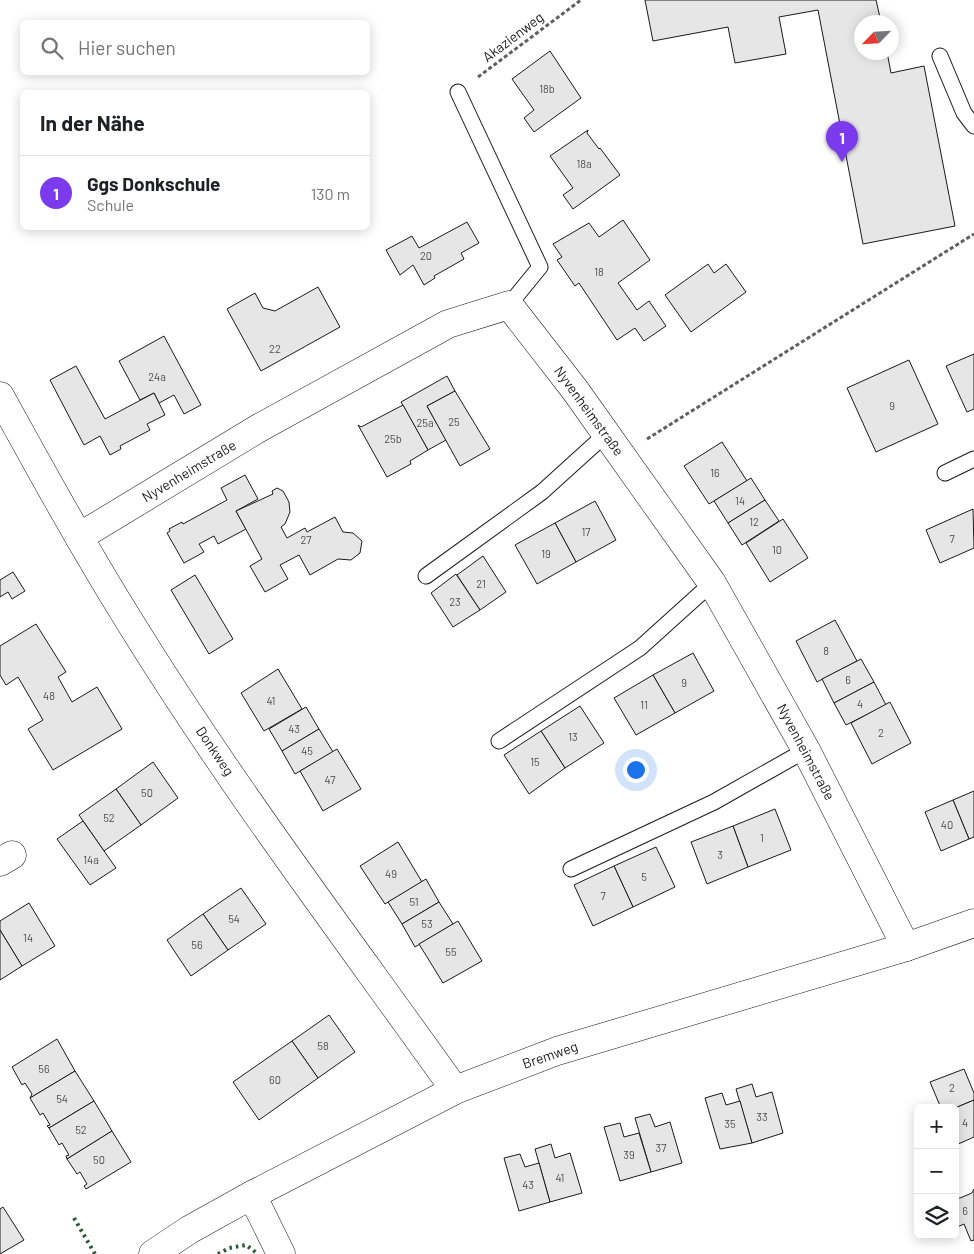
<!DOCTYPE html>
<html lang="de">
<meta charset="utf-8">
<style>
:root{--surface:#fff;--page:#f6f6f6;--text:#202124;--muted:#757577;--line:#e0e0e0;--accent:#7c3aed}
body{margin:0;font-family:Barlow,sans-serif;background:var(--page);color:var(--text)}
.controls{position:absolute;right:15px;bottom:15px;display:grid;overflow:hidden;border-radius:8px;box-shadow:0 2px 12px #0003}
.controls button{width:45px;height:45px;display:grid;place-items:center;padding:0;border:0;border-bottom:1px solid var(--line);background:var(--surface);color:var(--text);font:25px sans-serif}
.compass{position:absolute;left:854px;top:15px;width:45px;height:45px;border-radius:50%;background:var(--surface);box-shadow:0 2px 12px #0003;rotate:245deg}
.you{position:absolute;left:635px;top:769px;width:18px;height:18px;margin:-12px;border:4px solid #fff;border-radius:50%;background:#1a73e8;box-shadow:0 0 0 8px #1a73e833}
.badge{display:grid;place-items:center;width:32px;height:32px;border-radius:50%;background:var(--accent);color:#fff;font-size:16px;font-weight:700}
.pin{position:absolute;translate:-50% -41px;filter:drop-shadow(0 1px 2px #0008)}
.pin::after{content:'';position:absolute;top:26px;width:18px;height:15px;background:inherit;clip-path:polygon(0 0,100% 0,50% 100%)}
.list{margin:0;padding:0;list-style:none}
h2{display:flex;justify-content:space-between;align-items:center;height:65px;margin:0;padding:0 20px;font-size:21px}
h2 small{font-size:16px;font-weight:400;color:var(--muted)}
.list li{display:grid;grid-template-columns:32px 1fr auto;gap:15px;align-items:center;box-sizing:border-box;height:75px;padding:0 20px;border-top:1px solid var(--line)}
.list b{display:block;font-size:19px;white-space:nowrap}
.list p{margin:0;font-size:16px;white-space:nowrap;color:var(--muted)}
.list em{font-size:16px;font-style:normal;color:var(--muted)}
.icon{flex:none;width:28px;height:28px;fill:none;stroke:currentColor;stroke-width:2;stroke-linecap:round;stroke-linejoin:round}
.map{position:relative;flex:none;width:974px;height:1254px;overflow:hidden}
.search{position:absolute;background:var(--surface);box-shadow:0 2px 12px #0003;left:20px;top:20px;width:350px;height:55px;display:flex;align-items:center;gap:12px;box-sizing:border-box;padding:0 18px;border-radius:8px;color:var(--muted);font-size:19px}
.panel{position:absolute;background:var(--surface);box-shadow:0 2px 12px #0003;left:20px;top:90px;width:350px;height:140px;border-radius:8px}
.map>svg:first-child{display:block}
.building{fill:#e6e6e6;stroke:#1a1a1a}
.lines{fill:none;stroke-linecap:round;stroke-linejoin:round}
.service-casing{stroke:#1a1a1a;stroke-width:17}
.minor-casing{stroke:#1a1a1a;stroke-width:29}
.path{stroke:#5f5f5f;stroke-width:3;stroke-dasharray:4 2.5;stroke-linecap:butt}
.service{stroke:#fff;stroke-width:15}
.minor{stroke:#fff;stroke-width:28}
.hedge{stroke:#2b5a34;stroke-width:4;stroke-dasharray:2.5 4;stroke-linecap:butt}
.labels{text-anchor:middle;stroke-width:4;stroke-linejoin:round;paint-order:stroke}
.number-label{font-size:11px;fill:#4d4d4d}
.street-label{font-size:14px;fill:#1a1a1a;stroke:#fff}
</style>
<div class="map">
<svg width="974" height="1254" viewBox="0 0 974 1254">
<rect width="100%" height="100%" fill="#fff"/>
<g class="building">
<path d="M645 0H876L881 22H862V52H887L891 73 924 66 955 226 863 244 818 10 779 17 786 54 735 63 728 27 653 41Z"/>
<path d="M550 51 581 98 534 132 524 118 534 110 512 79Z"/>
<path d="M588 130 587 133 599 149 600 148 620 175 573 209 563 195 573 188 550 156Z"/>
<path d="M623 220 650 260 618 283 637 310 649 301 666 326 644 341 635 328 617 340 579 283 575 286 557 260 562 257 553 244 589 223 599 237Z"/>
<path d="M467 222 479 243 461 253 464 259 434 276 435 278 424 285 413 265 400 275 386 250 412 236 419 248Z"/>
<path d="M708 264 714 273 726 264 746 292 691 332 665 295Z"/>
<path d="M318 287 340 327 261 371 227 309 255 293 263 308 275 311Z"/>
<path d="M164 336 201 405 184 414 174 395 159 403 154 393 140 400 119 361Z"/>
<path d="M974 354V409L967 412 946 366Z"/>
<path d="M909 360 938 424 876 452 847 388Z"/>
<path d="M76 366 105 419 154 393 165 415 147 424 150 430 120 446 121 449 110 455 100 436 84 445 50 380Z"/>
<path d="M447 376 455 391 427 406 446 440 428 450 401 402Z"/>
<path d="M455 391 490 449 460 466 427 406Z"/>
<path d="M403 405 428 450 410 461 411 464 387 477 358 425 361 427Z"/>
<path d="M722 442 747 481 709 504 684 466Z"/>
<path d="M245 475 258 499 236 511 246 529 218 544 214 536 199 544 204 552 184 563 167 533 170 531 169 529 182 522 183 524 227 500 221 488Z"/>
<path d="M751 478 765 500 728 523 714 501Z"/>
<path d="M277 488 283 491 289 502 290 512 285 524 281 527 287 538 305 528 307 532 335 517 343 532 353 533 362 541 360 553 351 560 338 559 310 575 299 555 280 565 288 579 265 592 250 566 262 559 236 511 273 494 272 491Z"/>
<path d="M765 500 779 521 742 545 728 523Z"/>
<path d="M595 501 616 540 576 562 555 523Z"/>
<path d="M973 509 974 548 940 563 926 530Z"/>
<path d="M783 519 808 558 770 582 746 543Z"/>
<path d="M555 523 576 562 537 584 515 545Z"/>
<path d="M483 556 506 592 480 610 457 575Z"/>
<path d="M13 572 25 591 12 599 8 592 0 597V580Z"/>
<path d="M456 574 480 610 453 627 431 593Z"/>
<path d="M195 575 233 639 209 654 171 590Z"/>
<path d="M835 620 857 661 817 682 796 641Z"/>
<path d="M36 624 66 672 58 677 72 702 97 687 122 729 53 770 28 729 43 720 18 677 6 685 0 675V646Z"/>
<path d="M693 653 714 691 675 713 653 675Z"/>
<path d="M861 659 874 682 834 703 822 679Z"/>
<path d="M278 669 302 709 264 731 241 693Z"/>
<path d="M653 675 675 713 636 735 614 698Z"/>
<path d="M874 682 886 705 846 725 834 703Z"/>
<path d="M890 702 911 743 872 764 851 723Z"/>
<path d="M580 706 604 743 565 768 541 731Z"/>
<path d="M306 707 319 729 282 751 269 729Z"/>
<path d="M319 729 333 752 295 774 282 751Z"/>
<path d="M541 731 565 768 529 794 504 755Z"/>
<path d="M337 749 361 789 323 811 300 771Z"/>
<path d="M153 762 178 798 141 825 116 789Z"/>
<path d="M116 789 141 825 104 851 79 815Z"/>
<path d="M974 791V837L969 839 953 800Z"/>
<path d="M953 800 969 839 941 851 925 812Z"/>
<path d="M775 809 791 850 748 867 733 826Z"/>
<path d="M83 821 116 868 90 885 57 839Z"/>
<path d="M733 826 748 867 707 884 691 842Z"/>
<path d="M398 842 422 882 385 904 360 866Z"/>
<path d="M656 847 675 887 633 907 614 866Z"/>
<path d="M614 866 633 907 593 926 574 885Z"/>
<path d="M426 879 439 902 402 924 388 902Z"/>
<path d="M241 888 266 924 228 950 203 914Z"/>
<path d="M439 902 453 924 415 947 402 924Z"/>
<path d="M29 903 55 946 22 966 0 930V921Z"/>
<path d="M203 914 228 950 191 976 167 940Z"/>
<path d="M458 921 482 961 443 983 419 944Z"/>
<path d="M0 930 22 966 0 980Z"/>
<path d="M329 1015 355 1052 318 1078 292 1041Z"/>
<path d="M57 1039 75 1071 30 1098 32 1094 25 1083 22 1085 12 1067Z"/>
<path d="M292 1041 318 1078 259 1120 233 1082Z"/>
<path d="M964 1069 974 1093V1100L955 1108H941L930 1082Z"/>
<path d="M75 1071 94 1101 49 1128 47 1126 50 1125 43 1113 40 1115 30 1098Z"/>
<path d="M752 1084 756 1097 772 1092 783 1133 752 1143 736 1089Z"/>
<path d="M722 1093 726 1105 740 1101 752 1143 720 1149 705 1098Z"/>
<path d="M974 1100V1137L956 1145 955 1108Z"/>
<path d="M94 1101 112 1131 67 1159 66 1156 69 1155 62 1143 59 1145 49 1128Z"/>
<path d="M650 1114 655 1127 670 1122 682 1163 651 1172 635 1118Z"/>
<path d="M620 1123 624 1137 639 1133 651 1172 620 1181 604 1127Z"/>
<path d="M112 1131 131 1162 86 1189 84 1186 87 1184 80 1172 77 1174 67 1159Z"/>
<path d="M551 1144 555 1158 570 1153 582 1193 550 1202 535 1149Z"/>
<path d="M520 1154 525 1167 539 1163 550 1202 519 1211 504 1158Z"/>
<path d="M974 1189V1240L971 1241 964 1224 955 1228V1197L960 1198 972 1193Z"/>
<path d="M3 1207 24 1240 0 1254V1209Z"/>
</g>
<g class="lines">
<g class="service-casing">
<g id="service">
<path d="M940 56 964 113 974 126"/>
<path d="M458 92 540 267 509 305"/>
<path d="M945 473 974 459"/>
<path d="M426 576 542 492 606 434"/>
<path d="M499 741 640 648 712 583"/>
<path d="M571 869 714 802 806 750"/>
</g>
</g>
<g class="minor-casing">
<g id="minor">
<path d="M0 396C43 474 86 552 133 627 232 787 346 937 455 1090"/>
<path d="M79 537 259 428 448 324 509 305 575 390 712 583 806 750 906 947"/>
<path d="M0 862 12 855"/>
<path d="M252 1195 281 1254"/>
<path d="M153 1254 189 1230 252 1195 455 1090 557 1051 906 947 974 923"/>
</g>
</g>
<g class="path">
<path d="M478 77 581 0"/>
<path d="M647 439 974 234"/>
</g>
<use href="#service" class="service"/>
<use href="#minor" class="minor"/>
<g class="hedge">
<path d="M74 1218 95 1254"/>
<path d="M218 1254 229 1248 246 1245 258 1254"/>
</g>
</g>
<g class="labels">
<g class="number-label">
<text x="547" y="93">18b</text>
<text x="584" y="168">18a</text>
<text x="426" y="260">20</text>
<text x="599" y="276">18</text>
<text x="275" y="353">22</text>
<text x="157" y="381">24a</text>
<text x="892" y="410">9</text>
<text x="454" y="426">25</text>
<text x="425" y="427">25a</text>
<text x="393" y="443">25b</text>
<text x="715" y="477">16</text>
<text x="740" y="505">14</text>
<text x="754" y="526">12</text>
<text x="586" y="536">17</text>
<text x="952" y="543">7</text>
<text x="306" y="544">27</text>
<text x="777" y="554">10</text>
<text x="546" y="558">19</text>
<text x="481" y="588">21</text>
<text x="455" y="606">23</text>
<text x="826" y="655">8</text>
<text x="848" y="684">6</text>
<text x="684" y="687">9</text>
<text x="49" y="700">48</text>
<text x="271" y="705">41</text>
<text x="860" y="708">4</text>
<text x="644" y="709">11</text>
<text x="294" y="733">43</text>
<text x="881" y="737">2</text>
<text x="573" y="741">13</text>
<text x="307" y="755">45</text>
<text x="535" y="766">15</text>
<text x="330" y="784">47</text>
<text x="147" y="797">50</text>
<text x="109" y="822">52</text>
<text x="947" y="829">40</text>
<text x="762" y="842">1</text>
<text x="720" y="859">3</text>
<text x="91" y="864">14a</text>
<text x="391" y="878">49</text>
<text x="644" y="881">5</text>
<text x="603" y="900">7</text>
<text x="414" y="906">51</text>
<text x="234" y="923">54</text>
<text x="427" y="928">53</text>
<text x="28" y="942">14</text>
<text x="197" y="949">56</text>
<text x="451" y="956">55</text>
<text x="323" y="1050">58</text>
<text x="44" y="1073">56</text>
<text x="275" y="1084">60</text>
<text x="952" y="1092">2</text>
<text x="62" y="1103">54</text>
<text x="762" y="1121">33</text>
<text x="965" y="1127">4</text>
<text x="730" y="1128">35</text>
<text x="81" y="1134">52</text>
<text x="661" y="1152">37</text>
<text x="629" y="1159">39</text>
<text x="99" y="1164">50</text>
<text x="560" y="1182">41</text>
<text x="528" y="1189">43</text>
<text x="965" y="1215">6</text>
</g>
<g class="street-label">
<text transform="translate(513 37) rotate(-37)" y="5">Akazienweg</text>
<text transform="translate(589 411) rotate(54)" y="5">Nyvenheimstraße</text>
<text transform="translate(189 471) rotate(-31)" y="5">Nyvenheimstraße</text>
<text transform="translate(215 751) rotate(56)" y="5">Donkweg</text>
<text transform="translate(806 752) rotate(62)" y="5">Nyvenheimstraße</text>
<text transform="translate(550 1055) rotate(-19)" y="5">Bremweg</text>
</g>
</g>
</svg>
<div class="controls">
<button>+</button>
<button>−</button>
<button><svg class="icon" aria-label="layers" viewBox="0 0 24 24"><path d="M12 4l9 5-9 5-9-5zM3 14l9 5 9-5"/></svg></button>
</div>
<svg class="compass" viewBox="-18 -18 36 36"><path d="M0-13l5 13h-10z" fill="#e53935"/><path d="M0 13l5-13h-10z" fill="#757577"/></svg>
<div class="you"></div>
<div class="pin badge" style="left:842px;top:162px">1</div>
<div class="search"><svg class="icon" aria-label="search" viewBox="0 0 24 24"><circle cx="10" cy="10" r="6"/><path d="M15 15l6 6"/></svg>Hier suchen</div>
<section class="panel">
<h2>In der Nähe<small></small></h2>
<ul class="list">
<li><span class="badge">1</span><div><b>Ggs Donkschule</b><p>Schule</p></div><em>130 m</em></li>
</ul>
</section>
</div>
